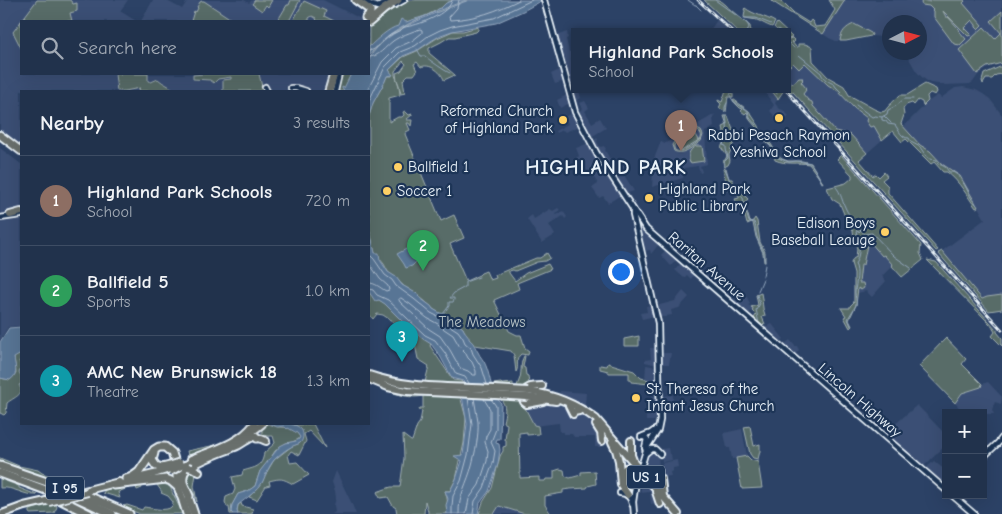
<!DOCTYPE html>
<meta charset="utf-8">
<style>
:root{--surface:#21324c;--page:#2d3e56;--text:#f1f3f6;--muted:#a2aab5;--line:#3e4d64;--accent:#ffd166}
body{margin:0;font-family:"Comic Neue",sans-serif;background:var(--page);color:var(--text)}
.controls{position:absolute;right:15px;bottom:15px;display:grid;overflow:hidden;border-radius:0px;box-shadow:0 5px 20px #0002}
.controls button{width:45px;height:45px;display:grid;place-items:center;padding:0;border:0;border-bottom:1px solid var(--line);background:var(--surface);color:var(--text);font:25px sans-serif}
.compass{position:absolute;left:882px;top:15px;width:45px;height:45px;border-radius:50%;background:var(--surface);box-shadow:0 5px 20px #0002;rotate:84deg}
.you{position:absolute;left:620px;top:271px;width:18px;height:18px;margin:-12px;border:4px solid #fff;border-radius:50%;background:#1a73e8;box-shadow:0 0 0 8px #1a73e833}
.badge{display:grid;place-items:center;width:32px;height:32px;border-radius:50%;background:var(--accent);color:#fff;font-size:16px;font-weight:700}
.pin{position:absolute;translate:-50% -41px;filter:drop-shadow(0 1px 2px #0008)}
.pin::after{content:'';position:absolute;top:26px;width:18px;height:15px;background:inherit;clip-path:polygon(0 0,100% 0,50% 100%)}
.popup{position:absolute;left:571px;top:28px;width:220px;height:65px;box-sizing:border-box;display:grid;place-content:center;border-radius:0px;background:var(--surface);filter:drop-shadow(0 1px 4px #0005);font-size:16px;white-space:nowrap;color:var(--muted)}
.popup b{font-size:19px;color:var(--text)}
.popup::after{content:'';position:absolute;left:50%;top:100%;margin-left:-10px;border:10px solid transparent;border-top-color:var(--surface)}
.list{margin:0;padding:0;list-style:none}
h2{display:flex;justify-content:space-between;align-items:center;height:65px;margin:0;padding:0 20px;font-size:21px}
h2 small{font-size:16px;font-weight:400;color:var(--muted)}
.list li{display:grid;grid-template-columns:32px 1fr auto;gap:15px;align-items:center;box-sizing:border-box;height:90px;padding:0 20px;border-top:1px solid var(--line)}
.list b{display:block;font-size:19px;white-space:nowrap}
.list p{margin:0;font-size:16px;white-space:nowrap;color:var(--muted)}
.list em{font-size:16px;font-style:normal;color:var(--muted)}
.icon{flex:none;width:28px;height:28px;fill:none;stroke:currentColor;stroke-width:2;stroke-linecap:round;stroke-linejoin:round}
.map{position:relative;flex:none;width:1002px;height:514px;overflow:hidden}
.search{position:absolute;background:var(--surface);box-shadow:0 5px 20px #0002;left:20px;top:20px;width:350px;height:55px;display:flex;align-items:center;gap:12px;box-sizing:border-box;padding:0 18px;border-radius:0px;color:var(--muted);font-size:19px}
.panel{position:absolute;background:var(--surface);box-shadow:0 5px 20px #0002;left:20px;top:90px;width:350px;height:335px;border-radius:0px}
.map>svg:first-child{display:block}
.built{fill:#3b4f74}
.green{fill:#586c67;stroke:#a0aeb0;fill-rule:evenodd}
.water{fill:#587495;stroke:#92a6bd}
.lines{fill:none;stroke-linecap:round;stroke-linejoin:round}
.shore{stroke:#aebfd0;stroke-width:1}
.stream{stroke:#92a6bd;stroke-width:1}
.secondary-casing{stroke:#e8f1f8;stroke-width:8}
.trunk-casing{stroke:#e8f1f8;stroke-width:10}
.motorway-casing{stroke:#e8f1f8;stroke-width:11}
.secondary{stroke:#1d3557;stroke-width:4.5}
.trunk{stroke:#6a706d;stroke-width:6}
.motorway{stroke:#6a706d;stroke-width:7}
.rail-casing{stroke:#e8f1f8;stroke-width:3}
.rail{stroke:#1d3557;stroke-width:1;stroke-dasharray:4;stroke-linecap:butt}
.secondary-bridge-casing{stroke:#e8f1f8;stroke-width:8;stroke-linecap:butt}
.trunk-bridge-casing{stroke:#e8f1f8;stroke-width:10;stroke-linecap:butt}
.motorway-bridge-casing{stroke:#e8f1f8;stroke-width:11;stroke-linecap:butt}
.secondary-bridge{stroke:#1d3557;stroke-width:4.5}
.trunk-bridge{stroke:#6a706d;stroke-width:6}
.motorway-bridge{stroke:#6a706d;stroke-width:7}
.poi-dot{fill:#ffd166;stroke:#1d3557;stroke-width:2}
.labels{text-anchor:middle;stroke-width:4.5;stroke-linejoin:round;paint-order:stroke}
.shield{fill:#1d3557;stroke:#abb9c8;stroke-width:1}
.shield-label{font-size:14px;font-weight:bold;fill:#e8f1f8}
.poi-label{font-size:15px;fill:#e8f1f8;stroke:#1d3557;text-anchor:start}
.street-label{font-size:15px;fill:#e8f1f8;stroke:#1d3557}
.park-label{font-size:15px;fill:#b6c2c5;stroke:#1d3557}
.district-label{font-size:20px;font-weight:bold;letter-spacing:1px;fill:#e8f1f8;stroke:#1d3557}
</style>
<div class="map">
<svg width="1002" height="514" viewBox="0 0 1002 514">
<rect width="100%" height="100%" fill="#2c4266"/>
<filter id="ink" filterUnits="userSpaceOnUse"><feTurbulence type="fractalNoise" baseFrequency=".02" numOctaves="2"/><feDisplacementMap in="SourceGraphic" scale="10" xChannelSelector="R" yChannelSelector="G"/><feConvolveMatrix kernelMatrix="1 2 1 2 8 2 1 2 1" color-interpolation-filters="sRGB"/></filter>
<g filter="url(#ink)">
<g class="built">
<path d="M0 0H37L17 27 21 24V74H333L328 91H21V151L0 133Z"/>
<path d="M45 0H128L120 11 136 21H24Z"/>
<path d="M153 0H165L182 9 188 0H244L249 3 252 0H323L359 18 362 20 361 21H141Z"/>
<path d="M829 0H1002V63L989 67 978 75 973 82 970 84 946 85 930 83 923 78 916 71 906 53 920 52V22H890L889 39 882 37 871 36 846 41H836L829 38 823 34 825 26 835 10Z"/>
<path d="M717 20 730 32H709Z"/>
<path d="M567 32 568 38 566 39 569 52 575 51V56L571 58 575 74V90H579L581 98 573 103 556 36Z"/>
<path d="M793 63H805L828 85 838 91 854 108 867 118 866 121 870 127 874 126 882 140 859 160 788 80 787 78V69Z"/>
<path d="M561 69 564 81 555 84 551 74Z"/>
<path d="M963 87 976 90 983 94 990 99 1002 115V295L987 297 983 299 942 251 985 219 960 176 942 164 930 151 920 145 903 127 929 101 938 95 941 98 955 88Z"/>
<path d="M763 90H771L778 99 775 103 776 105 780 109 783 110 789 116 782 124 770 111 774 105Z"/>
<path d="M567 95 570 103 560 108 557 100Z"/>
<path d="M585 101 589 108 585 111 592 123 600 118 606 128 591 137 577 113 583 108 580 103Z"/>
<path d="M573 113 580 126 565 132 563 130 556 133 555 131 568 124 565 117Z"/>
<path d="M715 114 713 118 714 127 705 132 707 164 700 166 702 172 700 173 698 166 684 168 683 178 652 187 654 159 661 141H662L664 144Z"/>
<path d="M597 138 598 140 597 141 600 147 604 146 606 149 605 150 611 161 606 164 593 141Z"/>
<path d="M589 143 602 165 588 174 582 165 579 166 576 158 579 156 576 148Z"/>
<path d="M0 148 21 164V217L18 219H21V313L20 312 21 326 8 327 0 340Z"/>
<path d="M619 160 621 163 622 162 625 167 612 175 608 167Z"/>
<path d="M605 169 621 195 608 203 603 196 599 198 592 188 598 184 593 176Z"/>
<path d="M624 175 634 191 625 194 616 180Z"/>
<path d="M558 208 560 210 555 213 556 215 563 211 567 217 565 219 563 216 549 225 555 235 542 243 527 219 532 215 534 219 550 209 553 211Z"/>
<path d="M636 223H640L646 232 659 244 651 254 650 250 644 251Z"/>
<path d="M871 243 882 255 883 254 893 265 882 276 886 281 872 297 866 291 858 293 861 265 863 264 867 245Z"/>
<path d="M666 250 677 259 671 266 661 255Z"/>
<path d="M681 263 694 274 691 279 687 275 684 278 675 270Z"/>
<path d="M683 291 689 297 679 308 671 310 672 315 666 316V317H658L656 306 675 301Z"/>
<path d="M747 297 750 304 748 305 754 308 747 316 730 301Z"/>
<path d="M652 305 655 316 642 319 640 313 647 312 646 306Z"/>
<path d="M772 324 784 339 779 343 763 328Z"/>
<path d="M790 340 795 346H797L799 350 794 356 782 346Z"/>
<path d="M650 348H657V365L645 362V360L651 359Z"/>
<path d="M660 353H671L669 364H661Z"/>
<path d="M646 365 657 367V394L649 393V380L645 379Z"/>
<path d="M988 382 1002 397 1001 404 995 402 992 410 994 414H983V413H964L955 403 962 393 981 387 982 384Z"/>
<path d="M560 391 586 393 585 405 583 407 559 396Z"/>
<path d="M673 395V404H661L662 396Z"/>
<path d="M652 396 658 397V417L657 419 654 421H646V407H652Z"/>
<path d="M545 402 563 405 579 413 593 423 600 430 601 434V447H595V437H574L572 434H564V432H560L559 423 534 426 524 406 525 405Z"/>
<path d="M917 405 946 435V445L922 468 884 434Z"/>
<path d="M742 429 747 456 732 459 730 448H727L724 433Z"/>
<path d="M668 448 669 454H671L672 460 662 462V449Z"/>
<path d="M658 451 659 474 652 475 646 470 648 452Z"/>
<path d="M677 460 678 467 673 468V471L670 472 671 476 662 477V463Z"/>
<path d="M934 461 946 471V487L925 469Z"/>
<path d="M336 471 351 502 356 514H332L335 512 334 505 336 498 335 491 332 482Z"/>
<path d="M643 480 657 496 658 502 651 504 650 491 640 492Z"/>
<path d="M498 506 524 513 525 514H494Z"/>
</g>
<g class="green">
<path d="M37 0H70L73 4 77 3V11L70 13 72 21H21V48L13 32Z"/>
<path d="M255 0H272L268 7 266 5 262 11 252 4Z"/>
<path d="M291 0H300L289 21H281L278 20 287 5H289Z"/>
<path d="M407 0H468L437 13 435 11C418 20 398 28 383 41 378 46 375 51 369 55V28L380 17Z"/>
<path d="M704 0H719L750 26 751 32H738Z"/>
<path d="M770 0H780L793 13 809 23 811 20 813 22 815 27 825 26 835 10 829 0H845L823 34Z"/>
<path d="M922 0 930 2 931 0H964L965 1 963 3 982 25 978 29 976 27V25L972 20 964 28 971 35 968 36 943 11 946 17H948L959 29 960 32 966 39 960 45 954 44 934 17V11L929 6 922 5 921 3Z"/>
<path d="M202 1H204L234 21H191L194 11 196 12 198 8 197 7 200 2Z"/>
<path d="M304 1 326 11 324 16 334 21H317L316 18 312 16 309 18V21H293Z"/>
<path d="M745 8C754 15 765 16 775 22L772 27C766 25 762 22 757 20 753 19 749 19 745 18L744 17 745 11 744 9Z"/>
<path d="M1002 11V63L987 67 977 74 959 50 984 27 995 39 1001 33 991 21Z"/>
<path d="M777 23 792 37 789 39 792 38 795 41 793 43 791 41 796 47H798V44H805L812 47 813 61 828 77 844 86 849 95 874 109 881 112 885 111C888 106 895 100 900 95H907L925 84 936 89 937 92 935 95 930 93 927 96 928 101 923 106 922 102 918 100 914 105 912 103 906 105 903 109 904 115 901 124 920 145 930 151 942 164 960 176 978 207 976 208C967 196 960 182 947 172H943L934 162 931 164 906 139 902 142 893 131 882 140 874 126 870 127 866 121 867 118 854 108 838 91 828 85 805 63 799 69 793 63 787 69V46H789L787 39V32C781 32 778 32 774 27Z"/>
<path d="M854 24 871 33 872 35 871 36 846 41H840C841 32 846 27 854 24Z"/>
<path d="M478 27V30L476 32 455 37H449L441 42 429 48V53L455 75 444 80C441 71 429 63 421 67L417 62 414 64 417 71 414 75H408L403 80 405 93 401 94C400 87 396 80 396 73L401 71 406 64 403 61 395 71V75L399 85 400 95 389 98V122L398 117H402L404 115 403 112 405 111 409 115 412 114V115L407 119V120H412L411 126 409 123H407L410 130 406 132 405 134 441 221 454 215 464 238 450 244 466 281 479 275 481 273 486 271 490 280 496 278 495 275 536 258H540L547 253 550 258 545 261 537 262 515 271 513 270 509 271V273L515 281 526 273 548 264 551 269 517 283 519 289 494 300 509 331 517 335H521L525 348 529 351 528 355 521 354C514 360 520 366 516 372L514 355 511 351 475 345 468 339 463 328 433 309C428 303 412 290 405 287L388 272 384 264 375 253 371 236 369 230V116L373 103 385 81 387 76H392L389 70 403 57 417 51 437 38 453 31H463Z"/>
<path d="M1002 66V74L996 75 992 79H986L983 84 982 81 984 74Z"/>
<path d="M115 74H148V81L151 82 158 79C163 84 171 86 175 91H140L139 89 140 88 125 91H117Z"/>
<path d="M204 74H259L263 91H223V80L231 79V77L218 79 214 83 210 80 193 79V75Z"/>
<path d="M342 74H351L344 91H336Z"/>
<path d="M787 78 792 84 799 78H803L802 79 803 80 801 82 806 88 805 89 806 90 803 94 808 100 812 102 813 106 835 131 851 135 867 153 859 160 873 176 876 174 879 177 884 172 887 176 882 180 888 186V193L938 250 936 251 793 92 784 90 778 99 771 90H787Z"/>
<path d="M726 90H728L733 93V97H728C727 102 727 106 726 112L719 108 721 104 718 101V100L722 102Z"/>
<path d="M733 99 749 111 759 126 761 134 771 144 778 156 782 159 788 161H802L811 163 823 183 809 164C798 162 786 165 775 160L771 147 757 133 756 127 750 120 747 112 745 114 741 111 743 109 740 108 733 101Z"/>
<path d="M724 116H728L733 130 731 133 740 141 735 142 732 146 729 155 730 161 728 165 724 167 723 161 725 160 727 156C720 145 720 151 725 139L721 136 724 131 723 127 727 125Z"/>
<path d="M698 127V128L697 129 701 131 703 135 701 141C694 146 683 156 674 151L672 145 675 140ZM696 130C701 132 703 136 700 140 695 144 680 155 675 150 674 149 674 147 674 146L676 141 693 131 676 142 681 151 699 140 694 131Z"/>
<path d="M696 146H702L704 161 690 163C687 155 689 150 696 146Z"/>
<path d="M841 155 921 245 920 253 923 260 902 277 892 266 893 265 884 255 882 256 871 243 867 245 863 265H861L859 283H863L864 288 861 290 858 288 856 305 849 320 852 326 850 328 844 317 846 316 841 308H850V306L854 302V273L851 263 853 259 856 257 857 249 853 231 848 224 840 204 832 199 827 188 846 183 852 178V175L837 159Z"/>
<path d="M726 168 729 179H732L736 187 748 199 745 202 746 206 743 208 741 204H738L735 199 739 198V196L734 192H731L728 190 723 169Z"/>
<path d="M747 212 750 222 753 221 755 218 757 221 760 242 765 252V262H764L763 253 756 237 753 223 752 222 747 224 744 213Z"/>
<path d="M942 251 982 299 987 297 1002 295V309L989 311 938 253Z"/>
<path d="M927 260 936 262 997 330V332L1002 338V346L992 336 995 332 991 325Z"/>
<path d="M369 291 377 299 388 305 431 343 430 346 453 380 461 381 464 385 425 382 429 366 418 359 413 335 383 315 377 314 373 319 369 314Z"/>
<path d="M761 293C763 301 762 309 765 316L762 317 765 324 759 326 757 322H755L753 320 756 315 752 311 753 308 751 307 758 305 756 295Z"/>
<path d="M639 336V346H624V339Z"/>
<path d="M946 338 966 359 962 364 982 384 981 387 962 393 955 403 919 366Z"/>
<path d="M21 354V360L19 361C21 365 22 368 19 372L21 376V384L19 385C25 395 14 397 7 403L6 413 4 415 0 413V378L10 380 16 373 14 357Z"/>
<path d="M524 356H525L523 367 525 368 526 375 528 376 529 384 531 385 525 388 493 387V384L501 383 502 384 513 383V386H517C518 383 519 381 520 378 522 370 520 363 524 356Z"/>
<path d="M608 363 634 371 641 378 649 380V384L631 382V380H629V373H609L608 371 600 369V365L607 366Z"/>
<path d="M369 380 381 386 460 396 466 418 464 443 456 479 450 491H445C448 499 448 506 447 514H428V511L425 501 424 514H397L396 508 393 506 388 497 380 498 377 492 391 487H400L404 458 403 435 411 441H412L417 426 420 422 422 411 419 410 420 408H423V396C406 400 385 390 369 383Z"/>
<path d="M500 399 523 400 524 406 534 425 538 426 539 434 527 435V432L519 433 520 478 539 477V481H545L546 479H554V471L560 469 564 470 565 476 570 478 581 475V472L595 471 596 484 588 486 587 488 570 489 563 490V493L545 496V505L551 514H525L499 506 494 514H479L483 502 492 488 500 456 503 451V447L506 446V440H505L507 424 503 422C505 413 507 405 500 399Z"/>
<path d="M266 424C271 424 273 426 278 427 286 427 295 428 300 437L299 439 292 442 286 443 275 451 267 464 260 471 255 486 248 491 238 494 232 505V513L233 514H230L229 507H227L225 502 226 497 233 494 235 489 232 477 242 475 243 471C255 467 262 468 264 453L275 443 273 436H262V427Z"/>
<path d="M292 424 300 425 313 424 325 448 309 431 304 434 306 441 299 455 291 451 288 455 290 463 297 462 309 475 293 484C282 478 281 478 269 481L270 485 266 486 257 500 249 497 262 483 265 475 274 460 292 446 300 443 302 430 297 426Z"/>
<path d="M750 426 754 446 760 444V451L758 459 753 458 750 454 744 427Z"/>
<path d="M225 443 190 456 188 455 187 451Z"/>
<path d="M747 456 751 460 758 462 762 488 742 489 736 458Z"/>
<path d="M0 458 19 466 38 470 42 473 55 478 57 476 78 482 76 487 78 490 0 463Z"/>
<path d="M191 469 196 472V474L194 486 197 502 193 490 186 480V474Z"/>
<path d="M0 479 19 486V488L37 495C24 496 13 486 0 488Z"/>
<path d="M141 484 142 488 137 490 136 487 133 486 118 492 120 498 103 493 105 490 109 489Z"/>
<path d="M163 484C171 486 171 488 173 495H174C176 502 180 507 183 514H140L123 507V506L127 505 142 510 144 507C153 508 173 514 173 502L168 496 161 493 162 492 157 485Z"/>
<path d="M55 502 57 507 54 513 30 514V510Z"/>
<path d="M241 503 242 506 253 509 252 514H237V511L238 505Z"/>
</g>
<g class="water">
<path d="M454 0H466C432 14 391 25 369 56V53L371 49 369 51V47C376 40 389 28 398 26L401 19 406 22C416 18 431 16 438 9L441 8 446 3Z"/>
<path d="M469 0H543L523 11 496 23 452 31 441 35 431 41 418 50 403 56 389 70 393 75 387 76 385 81 373 103 369 116V91H343L344 90 342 89V87L344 88 351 74H369C369 69 368 62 370 58 384 29 440 12 469 0Z"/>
<path d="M369 212 370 218 369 230 371 236 375 253H379L380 260 388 272 396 277 402 285 419 295 420 298 431 306 433 309 440 313 444 314 450 320 455 323H457L463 328C464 332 470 336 469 339 475 344 474 346 478 352 480 357 484 360 486 366 491 378 491 394 501 403L500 439H497L496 443 499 444 500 450 498 464 489 491 480 503 478 514H447L446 505 448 499 445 491H450L456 479 462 461 454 456 463 455 467 424 462 396 465 385 463 381 455 379 452 378 440 356 431 344 423 339 403 322 385 304 379 300 375 301 369 292Z"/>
<path d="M410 247 414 250 418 260 412 266 406 268 404 264 397 254Z"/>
<path d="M21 327V354L14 358C15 366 19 374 10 380L0 378V342L9 328Z"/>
<path d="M271 424C280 424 304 421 303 436 303 438 302 442 300 443 299 444 295 445 293 446 286 449 279 455 274 460 269 466 266 474 263 481 259 490 245 499 238 505L237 511 238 514H233L231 512 232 505 238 494 248 491 255 486 260 471 280 446 286 443 296 441 299 439 300 437 297 433 288 428 287 429 284 426 277 427Z"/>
</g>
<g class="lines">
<g class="shore">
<path d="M459 0 457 8 449 17 450 20C475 19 497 11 519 0"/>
<path d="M369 51C377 50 383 41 389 36 394 32 400 32 404 27 417 26 450 14 452 0"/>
<path d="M367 91 382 62 396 48 412 41 422 33V30L420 29C411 32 400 36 393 41 385 47 379 57 369 57"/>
<path d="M369 101 385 67 400 52 415 46 428 36 440 30 452 26 494 18 532 0"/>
<path d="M369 250 371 256 374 259 385 275 392 280 396 286 414 299 431 313 441 318 447 324 458 331 463 338 465 343 471 348 473 354 482 368 487 384"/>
<path d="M369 263 380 279 388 286 389 290 386 291C380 288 376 283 369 283"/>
<path d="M369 289 373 290 377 295 388 300 407 318 425 335 435 340 445 353 456 374 465 377 469 383"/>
<path d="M401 298 410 304 427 318 438 324 444 329 453 335 460 347 465 352 468 358 472 362 476 371V375H473L468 371 460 368 450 350 440 336 429 329 400 302 399 300Z"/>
<path d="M452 514V506L453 496 461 481 468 455 472 424 468 398"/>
<path d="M459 514C458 496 468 482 472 465 475 454 479 434 478 422 477 414 475 406 474 398"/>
<path d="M466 514 469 499 479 485 487 461 488 451 485 442 486 436 490 429V409L484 399"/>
<path d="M473 514 475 501 484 488 493 463 495 451 491 442 496 429V406L491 399"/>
</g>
<g class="stream">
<path d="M688 0 695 5H696"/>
<path d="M715 0 747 23 749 27 747 32"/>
<path d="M696 5 701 10"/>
<path d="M744 18H756L771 24"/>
<path d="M778 29 782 32"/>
<path d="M787 38 788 42 794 48"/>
<path d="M417 49 421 56H425C428 59 446 72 450 73"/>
<path d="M799 55 821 73C823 79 829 82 834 84L836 87 843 94"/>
<path d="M733 90 730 95C732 103 742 106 748 111L750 118 756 125"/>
<path d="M775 90 777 94"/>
<path d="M856 105 872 117 875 116 882 117 887 114 888 110 896 106 904 99H913"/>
<path d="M725 112V107L727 103"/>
<path d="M884 116 891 123"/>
<path d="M882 117V120L886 121 888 124 895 125C899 130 901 138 909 138L911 142 920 147 926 156 930 159 937 160 938 164C944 166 945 166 949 172H953L959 176V178C968 186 968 198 977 205"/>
<path d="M760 135 771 146 775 157 789 162 796 161 810 163 815 170 822 183"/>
<path d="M724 166 725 164 724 162 728 158 726 149V146L723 145C728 135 728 126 726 116"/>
<path d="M725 169 729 178V185L743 198 745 207"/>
<path d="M836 187C840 192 840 194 842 199 844 206 849 217 855 221L858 227 861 230 859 232 858 230 856 231C860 242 861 254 855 264 859 272 856 282 855 292 855 297 857 300 856 305 855 308 849 316 848 319L851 326"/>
<path d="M746 212 749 222H754L756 228C755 236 760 244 764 253 764 254 764 260 765 262"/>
<path d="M861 229 864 234 872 233 894 256 911 268"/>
<path d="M763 276 765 265"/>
<path d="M758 291 763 279"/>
<path d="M757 295 760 304 756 310C758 315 757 320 760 325"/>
<path d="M443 314 449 306V302H453L454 300V298H450L454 293 465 287V282L479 277"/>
</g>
<g class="secondary-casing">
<g id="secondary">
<path d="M363 0 372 5 378 7 390 0"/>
<path d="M544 0 575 112 597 154 646 229 946 490"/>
<path d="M395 5 404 0"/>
<path d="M265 87 267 91"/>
<path d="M291 88H296L306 91"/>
<path d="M335 91 339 74"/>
<path d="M633 210V215L658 323 660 420 658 430 647 447 641 467"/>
<path d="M0 218 21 215"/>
<path d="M643 436 651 433 655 430"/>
<path d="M641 437H644L647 439 645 448"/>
<path d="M646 453 651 449H655L660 454"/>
<path d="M983 457 998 443 1002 438"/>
<path d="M620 493C627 493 631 497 632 504"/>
<path d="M952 495 974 514"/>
<path d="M634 514 633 502 636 481"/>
</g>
</g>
<g class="trunk-casing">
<g id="trunk">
<path d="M0 135 21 151"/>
<path d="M10 215 21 212"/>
<path d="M369 375C409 389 452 386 494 389"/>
<path d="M369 379 388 387 407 391 495 395"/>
<path d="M542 386C533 386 523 386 523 398 524 403 524 402 527 404L543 401"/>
<path d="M528 391C554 395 575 403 596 419L678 514"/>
<path d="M527 397 556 401"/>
<path d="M569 406 573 414 574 412 579 411"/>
<path d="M596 425 601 433 602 441"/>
<path d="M259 438 266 441"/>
<path d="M243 439 262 424"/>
<path d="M631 441V455L633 460"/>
<path d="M612 442 616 450 619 461 621 485 628 495"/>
<path d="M191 459C213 450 239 444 254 424"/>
<path d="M179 467 196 461"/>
<path d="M192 468 199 472"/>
<path d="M646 476 652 479H661L663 496"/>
<path d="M637 479 632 485 626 484C620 479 621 467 630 467L638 472"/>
<path d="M129 480 154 474 170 469"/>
<path d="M84 491 119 482"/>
<path d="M656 492 660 504"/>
<path d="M2 514 24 506 46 501"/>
</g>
</g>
<g class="motorway-casing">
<g id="motorway">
<path d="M356 0 370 10V14L366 18"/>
<path d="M369 22 384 9 398 0"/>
<path d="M329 91 334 74"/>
<path d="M154 453 152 460 156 466 162 468 170 466"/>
<path d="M0 466 88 496 129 514"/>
<path d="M0 473 70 499"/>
<path d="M177 476 178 487 182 498"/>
<path d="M126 479 132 477 139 472 154 450 159 447H165L172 453 179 476 184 485 189 496"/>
<path d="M183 483C183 479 182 475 185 471 193 461 226 451 238 445 244 442 249 437 255 436L257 438"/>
<path d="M114 485 166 479 171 481 178 487"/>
<path d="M69 494 112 514"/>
<path d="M189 499 194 514"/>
<path d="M61 500 89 514"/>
<path d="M183 501 187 514"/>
</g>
</g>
<use href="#secondary" class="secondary"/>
<use href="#trunk" class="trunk"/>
<use href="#motorway" class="motorway"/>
<g class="rail-casing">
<g id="rail">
<path d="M698 0 733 32"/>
<path d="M786 90 1002 330"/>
</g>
</g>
<use href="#rail" class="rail"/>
<g class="secondary-bridge-casing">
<path id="secondary-bridge" d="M638 475 640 466"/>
</g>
<g class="trunk-bridge-casing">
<g id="trunk-bridge">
<path d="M494 389 528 391"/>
<path d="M495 395 527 397"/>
<path d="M188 467 192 468"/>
<path d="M172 471 179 467"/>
<path d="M49 502 88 492"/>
</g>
</g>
<g class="motorway-bridge-casing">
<path id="motorway-bridge" d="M170 466 179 463"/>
</g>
<use href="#secondary-bridge" class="secondary-bridge"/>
<use href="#trunk-bridge" class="trunk-bridge"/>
<use href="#motorway-bridge" class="motorway-bridge"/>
</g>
</g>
<g class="poi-dot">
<circle cx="779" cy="118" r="5"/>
<circle cx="563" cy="120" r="5"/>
<circle cx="398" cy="167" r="5"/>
<circle cx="387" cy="191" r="5"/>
<circle cx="649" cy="198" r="5"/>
<circle cx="885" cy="232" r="5"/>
<circle cx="636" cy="398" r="5"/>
</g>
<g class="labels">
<g class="shield">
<rect x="627" y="465.5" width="38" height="23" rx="4"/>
<rect x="46" y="476.5" width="38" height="23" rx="4"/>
</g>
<g class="shield-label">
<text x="646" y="482">US 1</text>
<text x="65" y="493">I 95</text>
</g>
<g class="poi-label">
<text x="553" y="116" text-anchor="end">Reformed Church<tspan x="553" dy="17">of Highland Park</tspan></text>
<text x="779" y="140" text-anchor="middle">Rabbi Pesach Raymon<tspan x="779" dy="17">Yeshiva School</tspan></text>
<text x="408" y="172">Ballfield 1</text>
<text x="659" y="194">Highland Park<tspan x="659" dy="17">Public Library</tspan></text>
<text x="397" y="196">Soccer 1</text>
<text x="875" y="228" text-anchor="end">Edison Boys<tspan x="875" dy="17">Baseball Leauge</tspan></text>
<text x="646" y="394">St. Theresa of the<tspan x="646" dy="17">Infant Jesus Church</tspan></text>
</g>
<g class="street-label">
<text transform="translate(707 266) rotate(41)" y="5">Raritan Avenue</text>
<text transform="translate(860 400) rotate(41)" y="5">Lincoln Highway</text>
</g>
<g class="park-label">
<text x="482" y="327">The Meadows</text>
</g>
<g class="district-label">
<text x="606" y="174">HIGHLAND PARK</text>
</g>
</g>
</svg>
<div class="controls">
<button>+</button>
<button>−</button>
</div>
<svg class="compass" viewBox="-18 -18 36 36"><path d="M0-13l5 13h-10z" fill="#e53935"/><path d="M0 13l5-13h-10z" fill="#a2aab5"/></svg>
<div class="you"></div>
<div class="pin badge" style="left:681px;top:151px;background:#8d6e63">1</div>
<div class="popup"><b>Highland Park Schools</b>School</div>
<div class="pin badge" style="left:423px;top:271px;background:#2e9e5b">2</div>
<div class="pin badge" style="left:402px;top:362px;background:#0f9aa8">3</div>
<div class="search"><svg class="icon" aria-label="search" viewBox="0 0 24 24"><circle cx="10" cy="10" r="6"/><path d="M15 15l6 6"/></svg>Search here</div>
<section class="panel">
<h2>Nearby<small>3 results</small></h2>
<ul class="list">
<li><span class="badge" style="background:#8d6e63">1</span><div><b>Highland Park Schools</b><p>School</p></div><em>720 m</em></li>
<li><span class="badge" style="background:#2e9e5b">2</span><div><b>Ballfield 5</b><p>Sports</p></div><em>1.0 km</em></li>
<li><span class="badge" style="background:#0f9aa8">3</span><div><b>AMC New Brunswick 18</b><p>Theatre</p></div><em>1.3 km</em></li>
</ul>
</section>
</div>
